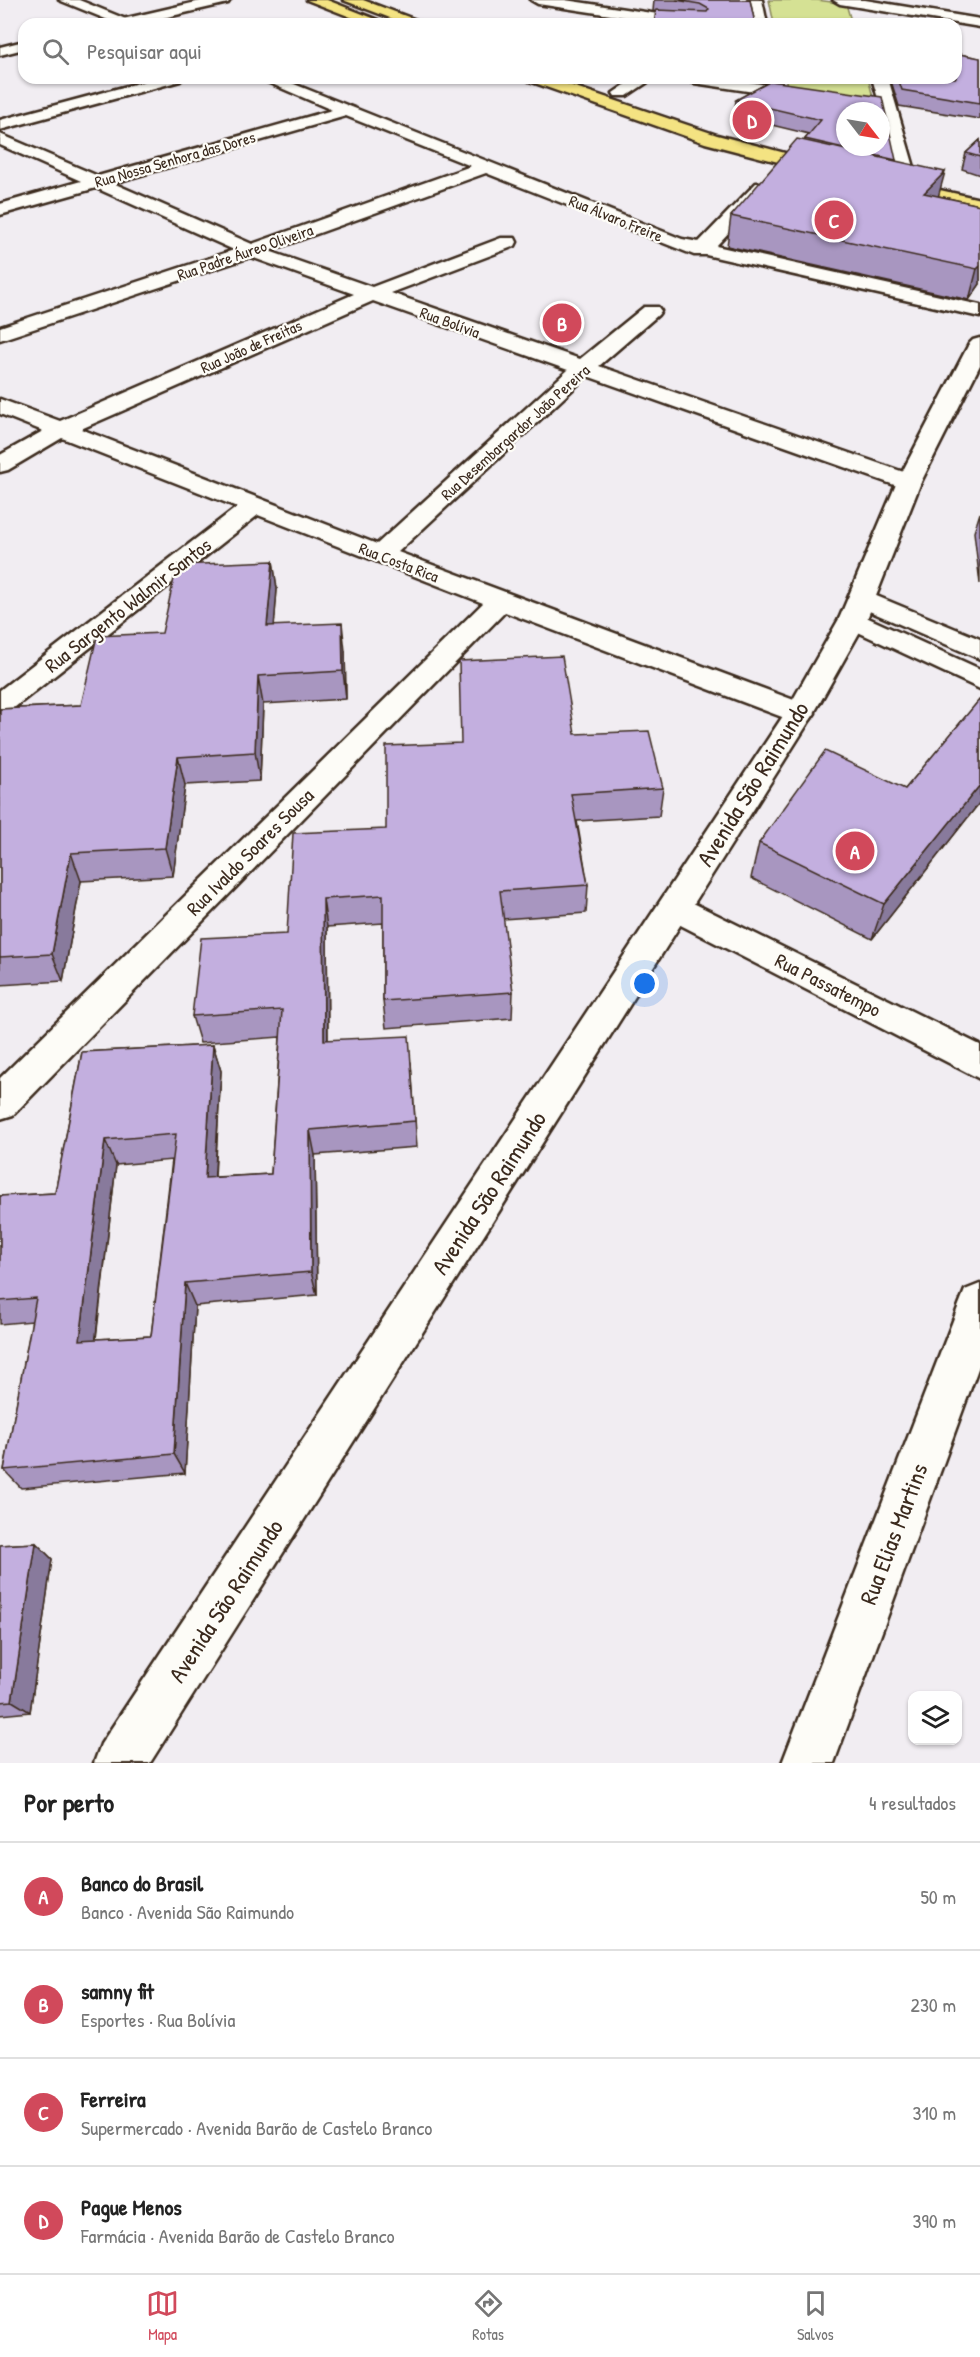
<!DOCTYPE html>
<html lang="pt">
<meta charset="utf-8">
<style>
:root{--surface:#fff;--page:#f6f6f6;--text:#222;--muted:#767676;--line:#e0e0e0;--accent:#d1495b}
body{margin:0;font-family:"Patrick Hand",sans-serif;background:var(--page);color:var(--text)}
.controls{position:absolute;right:18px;bottom:18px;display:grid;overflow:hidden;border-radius:12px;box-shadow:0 2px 4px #0004}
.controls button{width:54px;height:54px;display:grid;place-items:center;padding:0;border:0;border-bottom:2px solid var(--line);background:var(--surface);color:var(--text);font:30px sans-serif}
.compass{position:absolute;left:836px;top:102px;width:54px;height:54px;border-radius:50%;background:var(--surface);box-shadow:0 2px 4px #0004;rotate:121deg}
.you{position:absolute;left:645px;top:984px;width:21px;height:21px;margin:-15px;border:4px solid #fff;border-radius:50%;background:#1a73e8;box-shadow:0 0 0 9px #1a73e833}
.badge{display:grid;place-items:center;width:39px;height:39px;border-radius:50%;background:var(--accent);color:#fff;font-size:20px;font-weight:700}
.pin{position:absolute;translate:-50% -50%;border:3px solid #fff;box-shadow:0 2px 6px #0006}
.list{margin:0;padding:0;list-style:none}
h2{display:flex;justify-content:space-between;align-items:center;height:78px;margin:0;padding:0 24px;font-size:26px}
h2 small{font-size:20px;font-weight:400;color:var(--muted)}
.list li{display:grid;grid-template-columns:39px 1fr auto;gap:18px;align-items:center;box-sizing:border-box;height:108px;padding:0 24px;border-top:2px solid var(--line)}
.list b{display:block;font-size:22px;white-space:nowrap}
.list p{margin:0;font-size:20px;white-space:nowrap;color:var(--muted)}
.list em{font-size:20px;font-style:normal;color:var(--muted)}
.icon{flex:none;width:33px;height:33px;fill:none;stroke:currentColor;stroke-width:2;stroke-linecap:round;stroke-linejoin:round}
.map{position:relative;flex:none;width:980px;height:1763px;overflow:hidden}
.search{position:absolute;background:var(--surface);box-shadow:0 2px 4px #0004;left:18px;right:18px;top:18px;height:66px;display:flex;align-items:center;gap:15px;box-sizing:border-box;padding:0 21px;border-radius:18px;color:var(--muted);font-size:22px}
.sheet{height:510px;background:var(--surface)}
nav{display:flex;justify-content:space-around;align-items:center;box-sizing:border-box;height:84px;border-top:2px solid var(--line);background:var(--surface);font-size:16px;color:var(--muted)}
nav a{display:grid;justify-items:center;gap:3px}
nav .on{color:var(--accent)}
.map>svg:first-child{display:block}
.green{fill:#d5e194;stroke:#888659;stroke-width:1.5}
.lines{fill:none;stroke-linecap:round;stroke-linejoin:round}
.street-casing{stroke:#3b2a1e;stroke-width:5}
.secondary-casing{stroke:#3b2a1e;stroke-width:5}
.primary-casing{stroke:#3b2a1e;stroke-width:5}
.street{fill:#fdfcf7;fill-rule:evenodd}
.secondary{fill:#fdfcf7;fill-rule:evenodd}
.primary{fill:#f4e382;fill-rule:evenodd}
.wall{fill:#a896c0;stroke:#3b2a1e;stroke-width:1.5;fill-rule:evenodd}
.shaded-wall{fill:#887a9c;stroke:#3b2a1e;stroke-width:1.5}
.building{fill:#c3afdf;stroke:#3b2a1e;stroke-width:1.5;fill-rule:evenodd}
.labels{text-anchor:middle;stroke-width:4.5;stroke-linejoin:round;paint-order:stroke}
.far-street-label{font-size:16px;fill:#3b2a1e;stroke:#fdfcf7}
.street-label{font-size:20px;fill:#3b2a1e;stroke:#fdfcf7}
.near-street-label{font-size:24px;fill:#3b2a1e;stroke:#fdfcf7}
</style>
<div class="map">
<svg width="980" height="1763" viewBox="0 0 980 1763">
<rect width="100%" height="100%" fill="#f1edf2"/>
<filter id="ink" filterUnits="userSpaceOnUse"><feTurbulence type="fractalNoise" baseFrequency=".0167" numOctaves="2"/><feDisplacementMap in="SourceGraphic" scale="12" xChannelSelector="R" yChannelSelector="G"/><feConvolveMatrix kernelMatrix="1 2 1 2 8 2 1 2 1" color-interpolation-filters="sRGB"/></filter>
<g filter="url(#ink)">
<g class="green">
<path d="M769 0H817L846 4 852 24H774Z"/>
<path d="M785 78H868L874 101 788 88Z"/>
</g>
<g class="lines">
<g class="street-casing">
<g id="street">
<path d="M59 0H79L138 24H118Z"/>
<path d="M531 0H565L698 20 705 24H670L538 4Z"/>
<path d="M748 0H762L767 24H753Z"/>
<path d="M833 0H865L980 19V27L840 4Z"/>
<path d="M157 78H183L180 81 0 130V120Z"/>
<path d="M258 78H279L682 239 699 242 756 183H768L771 187 768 191 716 246 980 305V317L706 255H694L486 173 269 251 372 287 501 238H515L517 242 515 246 391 293 580 359 644 307H658L661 311 658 315 599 366 918 477 921 482 918 487 909 489 900 487 587 376 398 552 810 706 815 713 810 720 800 723 790 720 505 612 13 1115 0 1119V1078L483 603 258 515 10 711 0 714V690L237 507 62 438 8 470 0 472V455L43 431 0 414V399L60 421 354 294 251 257 0 340V327L234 250 96 188 0 215V204L81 181 0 145V134L98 176 332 110ZM346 116 471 166 252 244 113 183ZM373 301 568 370 377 544 81 429Z"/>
<path d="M635 78H654L627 96H615L613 93Z"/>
<path d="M686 78H723L879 102 872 78H888L916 174 907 179 898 174 881 111 694 83Z"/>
<path d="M862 590 980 639V659L853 604 849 598 853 592Z"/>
<path d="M853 611 980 669V689L843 625 839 619 843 613Z"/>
<path d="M675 894 980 1045V1079L663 916 658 907 663 898Z"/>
<path d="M980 1284V1363L834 1763H782L959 1305 965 1290Z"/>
</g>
</g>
<g class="secondary-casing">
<g id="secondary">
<path d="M205 0H230L228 3 137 24H112L114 21Z"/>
<path d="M24 41V49L0 55V47Z"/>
<path d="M980 338V365L921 482 867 619 810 720 150 1763H94L101 1744 787 710 839 619 897 482 969 344 973 340Z"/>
</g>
</g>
<g class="primary-casing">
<g id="primary">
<path d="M307 0H327L378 20 372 24 366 23Z"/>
<path d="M343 0H363L427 24H406Z"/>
<path d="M526 78H549L717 135 830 165 833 169 824 174 705 143 529 81Z"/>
<path d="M895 180 980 199V209L889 189 886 185Z"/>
</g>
</g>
<use href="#street" class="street"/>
<use href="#secondary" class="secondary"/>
<use href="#primary" class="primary"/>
</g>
<g class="wall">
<path d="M654 0H750L754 19 653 11Z"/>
<path d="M959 54 980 58V119L899 106 890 78H956Z"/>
<path d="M734 78H751V80Z"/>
<path d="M771 81 896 160V161L939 196 980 205V284L969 300 727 246 731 216 804 141 805 139 809 134 734 116 736 100Z"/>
<path d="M980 140V175L962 169 966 153Z"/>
<path d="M980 513V584L974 532Z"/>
<path d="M273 561 277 589 274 626 345 651 346 699 263 704 260 781 185 785 173 876 81 881 63 981 0 985V709L81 705Z"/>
<path d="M980 699V802L872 939 751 878 759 843 905 789Z"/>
<path d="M575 734 663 788 659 816 577 821 588 885 586 913 503 919 513 992 512 1018 386 1028 383 1001V923L327 927 328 1040 411 1062 417 1147 315 1155 317 1295 195 1306 185 1473 21 1488 4 1470 32 1321 0 1324V1196L55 1193 82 1052 213 1045 221 1071 215 1177 271 1174 280 1037 200 1043 192 1016 287 934 386 829 461 743ZM172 1160 151 1336 96 1339 116 1165Z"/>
<path d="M36 1543 52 1559 30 1712 0 1715V1545Z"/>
</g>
<g class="shaded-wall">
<path d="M945 172 937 201 924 193Z"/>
<path d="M980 266V284L969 300 977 269Z"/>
<path d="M273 561 277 589 272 654 267 626Z"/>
<path d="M342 623 345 651 346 699 343 671Z"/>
<path d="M258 676 263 704 260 781 255 752Z"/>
<path d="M178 757 185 785 173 876 165 848Z"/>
<path d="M980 785V802L872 939 884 904Z"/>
<path d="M71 853 81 881 63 981 52 954Z"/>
<path d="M323 899 327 927 328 1067 324 1040Z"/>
<path d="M213 1045 221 1071 213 1202 205 1178Z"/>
<path d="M310 1130 315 1155 317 1295 311 1272Z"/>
<path d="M105 1140 116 1165 93 1361 80 1340Z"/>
<path d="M185 1283 195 1306 185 1473 174 1454Z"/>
<path d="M36 1543 52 1559 30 1712 12 1701Z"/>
</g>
<g class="building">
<path d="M676 0H750L754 19 753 24H654L656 10 707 12 709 9 700 4Z"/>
<path d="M956 50 957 51 959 54 980 58V103L902 90 898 78H956Z"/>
<path d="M771 81 882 97 896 160 805 139 821 120 736 100ZM845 111H881V147H845Z"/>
<path d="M797 139 945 172 924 193 980 205V266L977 269 731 216Z"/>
<path d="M980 140V157L966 153Z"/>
<path d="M273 561 267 626 342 623 343 671 258 676 255 752 178 757 165 848 71 853 52 954 0 957V709L81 705 97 636 162 633 177 565Z"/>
<path d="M562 656 575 734 649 731 663 788 571 794 588 885 500 891 513 992 383 1001V895L323 899 324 1040 409 1036 415 1121 310 1130 311 1272 185 1283 174 1454 4 1470 36 1298 0 1301V1196L55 1193 82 1052 213 1045 205 1178 271 1174 282 1010 192 1016 201 938 287 934 293 833 386 829V746L461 743 459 661ZM176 1134 151 1336 80 1340 105 1140Z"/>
<path d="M980 699V785L884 904 759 843 825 751 905 789Z"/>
<path d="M36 1543 12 1701 0 1702V1545Z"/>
</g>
</g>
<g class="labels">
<g class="far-street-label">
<text transform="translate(175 159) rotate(-16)" y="6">Rua Nossa Senhora das Dores</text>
<text transform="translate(616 218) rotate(22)" y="6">Rua Álvaro Freire</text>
<text transform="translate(245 252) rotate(-19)" y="6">Rua Padre Áureo Oliveira</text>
<text transform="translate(450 322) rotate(20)" y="6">Rua Bolívia</text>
<text transform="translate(251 346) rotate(-24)" y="6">Rua João de Freitas</text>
<text transform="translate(515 432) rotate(-42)" y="6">Rua Desembargardor João Pereira</text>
<text transform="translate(399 562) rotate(21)" y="6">Rua Costa Rica</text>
</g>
<g class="street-label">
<text transform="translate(128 605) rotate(-38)" y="7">Rua Sargento Walmir Santos</text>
<text transform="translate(250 852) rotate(-45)" y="7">Rua Ivaldo Soares Sousa</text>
<text transform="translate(828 985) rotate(27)" y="7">Rua Passatempo</text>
</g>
<g class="near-street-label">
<text transform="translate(753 784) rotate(-58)" y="8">Avenida São Raimundo</text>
<text transform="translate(489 1193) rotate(-57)" y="8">Avenida São Raimundo</text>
<text transform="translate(894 1534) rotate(-69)" y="8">Rua Elias Martins</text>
<text transform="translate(226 1601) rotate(-57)" y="8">Avenida São Raimundo</text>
</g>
</g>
</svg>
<div class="controls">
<button><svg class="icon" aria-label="layers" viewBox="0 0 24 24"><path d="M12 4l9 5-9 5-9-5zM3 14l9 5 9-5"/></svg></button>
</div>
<svg class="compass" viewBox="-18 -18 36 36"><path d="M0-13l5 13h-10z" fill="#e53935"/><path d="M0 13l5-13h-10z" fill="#767676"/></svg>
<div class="you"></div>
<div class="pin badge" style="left:855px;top:851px">A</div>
<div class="pin badge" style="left:562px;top:323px">B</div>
<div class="pin badge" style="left:834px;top:220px">C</div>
<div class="pin badge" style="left:752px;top:120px">D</div>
<div class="search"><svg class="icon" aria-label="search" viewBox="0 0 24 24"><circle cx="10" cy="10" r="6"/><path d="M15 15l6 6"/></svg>Pesquisar aqui</div>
</div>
<section class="sheet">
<h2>Por perto<small>4 resultados</small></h2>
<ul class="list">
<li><span class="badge">A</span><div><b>Banco do Brasil</b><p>Banco · Avenida São Raimundo</p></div><em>50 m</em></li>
<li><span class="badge">B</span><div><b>samny fit</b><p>Esportes · Rua Bolívia</p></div><em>230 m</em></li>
<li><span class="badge">C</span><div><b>Ferreira</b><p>Supermercado · Avenida Barão de Castelo Branco</p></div><em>310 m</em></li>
<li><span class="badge">D</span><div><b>Pague Menos</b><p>Farmácia · Avenida Barão de Castelo Branco</p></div><em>390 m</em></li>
</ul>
</section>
<nav>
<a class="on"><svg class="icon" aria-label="map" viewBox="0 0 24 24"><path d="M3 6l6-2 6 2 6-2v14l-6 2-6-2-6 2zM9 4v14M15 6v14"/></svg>Mapa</a>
<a><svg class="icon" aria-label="directions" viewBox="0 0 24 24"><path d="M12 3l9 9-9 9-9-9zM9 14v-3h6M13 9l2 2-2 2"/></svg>Rotas</a>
<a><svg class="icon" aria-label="saved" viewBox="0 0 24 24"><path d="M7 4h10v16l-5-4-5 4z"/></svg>Salvos</a>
</nav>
